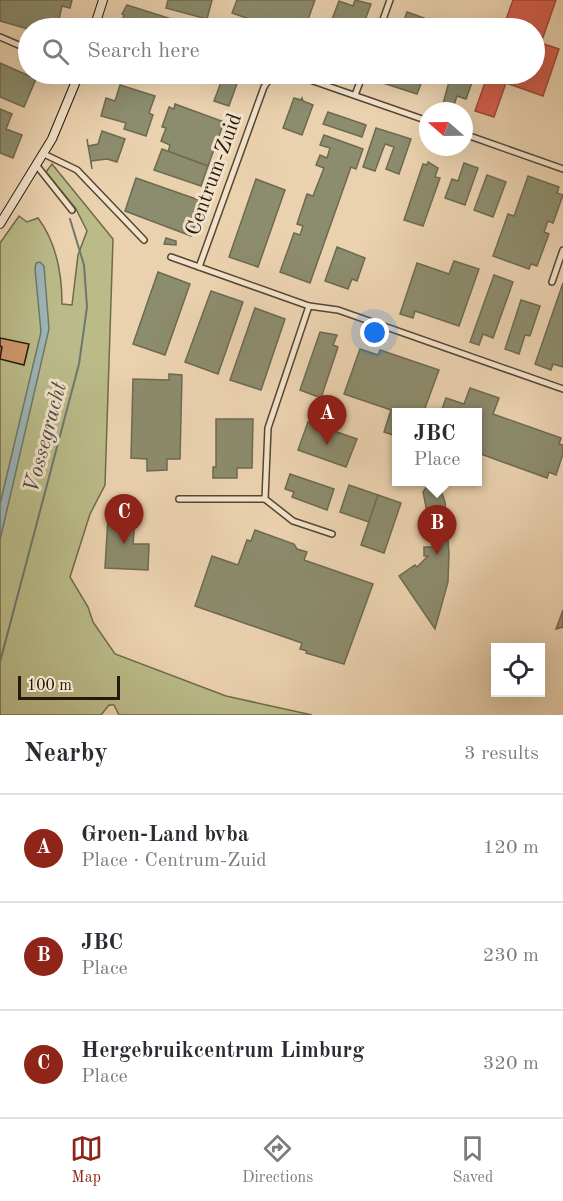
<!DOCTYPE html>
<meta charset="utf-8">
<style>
:root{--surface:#fff;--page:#f2f2f3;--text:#2b2b33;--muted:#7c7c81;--line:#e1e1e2;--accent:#8f2418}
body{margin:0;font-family:"Old Standard TT",serif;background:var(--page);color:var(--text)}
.controls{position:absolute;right:18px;bottom:18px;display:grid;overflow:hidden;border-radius:0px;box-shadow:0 6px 24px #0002}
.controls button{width:54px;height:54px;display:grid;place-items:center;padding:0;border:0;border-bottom:2px solid var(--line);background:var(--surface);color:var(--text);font:30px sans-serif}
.compass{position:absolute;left:419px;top:102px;width:54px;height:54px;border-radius:50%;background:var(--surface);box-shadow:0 6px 24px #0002;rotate:290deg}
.scale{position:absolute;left:18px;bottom:15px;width:102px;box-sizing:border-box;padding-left:6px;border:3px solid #251909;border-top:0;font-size:16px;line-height:21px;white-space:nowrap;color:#251909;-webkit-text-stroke:4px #f2e2cb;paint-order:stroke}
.you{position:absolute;left:375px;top:333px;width:21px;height:21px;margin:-15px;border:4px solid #fff;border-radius:50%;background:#1a73e8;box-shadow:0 0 0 9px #1a73e833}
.badge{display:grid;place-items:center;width:39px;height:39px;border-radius:50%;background:var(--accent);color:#fff;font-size:20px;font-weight:700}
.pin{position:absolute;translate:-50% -50px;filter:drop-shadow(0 2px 3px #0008)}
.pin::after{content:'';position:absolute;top:32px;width:21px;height:18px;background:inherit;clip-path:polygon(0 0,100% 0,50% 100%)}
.popup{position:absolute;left:392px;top:408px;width:90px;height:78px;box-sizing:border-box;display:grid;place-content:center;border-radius:0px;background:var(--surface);filter:drop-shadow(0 2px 4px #0005);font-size:20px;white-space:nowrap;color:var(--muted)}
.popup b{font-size:22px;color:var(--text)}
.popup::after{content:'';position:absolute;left:50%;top:100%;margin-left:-12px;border:12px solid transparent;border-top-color:var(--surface)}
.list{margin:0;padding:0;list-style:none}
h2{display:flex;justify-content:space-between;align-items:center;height:78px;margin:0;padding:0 24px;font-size:26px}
h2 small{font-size:20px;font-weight:400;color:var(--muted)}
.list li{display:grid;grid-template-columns:39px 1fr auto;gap:18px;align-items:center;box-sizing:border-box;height:108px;padding:0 24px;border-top:2px solid var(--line)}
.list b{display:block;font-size:22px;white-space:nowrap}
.list p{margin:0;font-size:20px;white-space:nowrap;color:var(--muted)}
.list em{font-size:20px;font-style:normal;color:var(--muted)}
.icon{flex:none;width:33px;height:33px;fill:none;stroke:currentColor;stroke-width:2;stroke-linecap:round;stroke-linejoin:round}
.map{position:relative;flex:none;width:563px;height:715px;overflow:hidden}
.search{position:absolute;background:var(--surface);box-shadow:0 6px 24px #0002;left:18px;right:18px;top:18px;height:66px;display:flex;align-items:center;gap:15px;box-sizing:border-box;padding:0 21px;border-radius:33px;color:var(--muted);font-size:22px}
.sheet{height:402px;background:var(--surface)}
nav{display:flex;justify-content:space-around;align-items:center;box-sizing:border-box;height:84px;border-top:2px solid var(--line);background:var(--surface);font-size:16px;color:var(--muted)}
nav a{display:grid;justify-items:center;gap:3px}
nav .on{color:var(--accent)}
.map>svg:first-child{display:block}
.green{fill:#babb89;stroke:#706a49;stroke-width:1.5}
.water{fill:#9cb5b6;stroke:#6c7771;stroke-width:1.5}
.shops{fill:#d6604d;stroke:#a14b39;stroke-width:1.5}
.industry{fill:#8c8c6e;stroke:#6d6a50;stroke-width:1.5}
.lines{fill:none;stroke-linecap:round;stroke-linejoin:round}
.stream{stroke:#6c7771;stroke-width:2}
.building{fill:#d0986e;stroke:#251909;stroke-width:1.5}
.street-casing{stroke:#564732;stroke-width:8}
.secondary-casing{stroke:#251909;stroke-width:10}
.street{stroke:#f2e2cb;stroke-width:5}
.secondary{stroke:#f2e2cb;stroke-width:8}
.labels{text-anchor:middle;stroke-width:6;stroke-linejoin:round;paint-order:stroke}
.street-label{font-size:21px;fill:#251909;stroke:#f2e2cb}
.water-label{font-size:22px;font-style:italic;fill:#49483d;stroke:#f2e2cb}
</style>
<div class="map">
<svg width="563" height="715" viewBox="0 0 563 715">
<rect width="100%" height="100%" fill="#ebd2af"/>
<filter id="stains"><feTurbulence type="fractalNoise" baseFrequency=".00333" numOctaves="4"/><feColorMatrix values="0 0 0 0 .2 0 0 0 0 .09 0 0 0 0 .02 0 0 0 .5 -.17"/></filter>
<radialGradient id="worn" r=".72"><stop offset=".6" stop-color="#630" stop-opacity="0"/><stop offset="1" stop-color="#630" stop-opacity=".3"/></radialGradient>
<path class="green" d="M52 164 113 239 105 485 90 514 70 577 88 607 93 622 115 654 226 696 312 715H119L114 705H109L101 715H0V243L19 216 27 222 38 218C56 242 62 274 62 304L72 305 78 255 87 231 76 209 46 172Z"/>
<path class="water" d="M40 262 44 266 49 329 0 540V504L41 332 35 269 36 263Z"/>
<path class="shops" d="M513 0H556L541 43 559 49 543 96 506 83 494 117 475 111 488 74H534V28H503Z"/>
<g class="industry">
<path d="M0 0H72L70 8 62 6 57 28 28 29 0 21Z"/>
<path d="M168 0H212L207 19 166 8Z"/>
<path d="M237 0H315L305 28H275L254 24 255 21 232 13Z"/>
<path d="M355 0 371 4 362 28H350L331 22 339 1 353 6Z"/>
<path d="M127 5 187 24 185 28H132L121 25 124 15 122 14Z"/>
<path d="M407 12 424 18 420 28H401Z"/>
<path d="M0 63 36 79 24 107 0 97Z"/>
<path d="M224 74 239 78 229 106 214 101Z"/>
<path d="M387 74H419L416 82 421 84 417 94 383 83Z"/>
<path d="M451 74H475L466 99 457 96 453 108 443 104Z"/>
<path d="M120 85 155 96 149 113 153 115 146 136 124 129 126 123 101 116 106 98 115 101Z"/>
<path d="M294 98 301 100 302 98 303 101 313 105 302 135 283 128Z"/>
<path d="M175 104 224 122 208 166 168 152 170 145 161 141 166 128 162 127 169 107 174 109Z"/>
<path d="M0 109 12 114 6 129 22 135 13 158 0 153Z"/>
<path d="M328 112 366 125 362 137 323 124Z"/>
<path d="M376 128 411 139 399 174 386 169 394 147 385 144 375 171 363 167Z"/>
<path d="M102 131 125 139 117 162 107 159 91 161 92 169 87 139 88 146 98 144Z"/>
<path d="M324 135 363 149 356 169 351 167 310 283 280 272 294 233 300 235 303 226 297 224 307 194 313 196 324 168 316 165 320 155 327 158 330 148 320 145Z"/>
<path d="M162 149 208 166 201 186 154 170Z"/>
<path d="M428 162 438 168 435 177 440 178 423 226 404 220 423 164 427 165Z"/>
<path d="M464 163 478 168 465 205 445 198 452 179 458 181Z"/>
<path d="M487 175 506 182 493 217 474 210Z"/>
<path d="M528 176 559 187 557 193 563 195 553 223 548 221 544 232 549 234 537 266 531 264 529 269 493 256 508 214 514 216Z"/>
<path d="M136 178 199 200 192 218 197 220 191 236 125 211Z"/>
<path d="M256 179 285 190 258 267 229 257Z"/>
<path d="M166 238 176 241V245L164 244Z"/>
<path d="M337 247 365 258 357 281 352 279 348 289 325 281Z"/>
<path d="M454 261 479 269 459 326 415 311 413 318 400 314 417 263 449 274Z"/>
<path d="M158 272 190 284 165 355 133 344Z"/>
<path d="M494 275 513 282 493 338 483 334 479 345 470 342Z"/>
<path d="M563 283V367L553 364 551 370 535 364Z"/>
<path d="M211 291 243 302 218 374 185 362Z"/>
<path d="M521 300 540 306 530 336 525 335 519 354 505 349Z"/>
<path d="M255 308 285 319 261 390 230 380Z"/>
<path d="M320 332 337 335 333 345 338 347 321 398 300 390Z"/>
<path d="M360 349 378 355 380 350 439 370 425 408 430 410 429 412H396V436L384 432 391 410 344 394Z"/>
<path d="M169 374 182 375 180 459H167V470L147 471V459L131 458 133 379 169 380Z"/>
<path d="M470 388 499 398 493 414 561 438 559 444 563 445V454L556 475 549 472 547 478 478 453V412H441L446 398 464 404Z"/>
<path d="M216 419H253L252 468H237V478H213V467H216Z"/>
<path d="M308 422 357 439 346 467 298 450Z"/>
<path d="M290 474 334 489 327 510 292 497 294 492 285 489Z"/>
<path d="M430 482H438L445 502 449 553 448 582 435 629 399 576 415 565 417 567 428 556H424V547H434L423 492Z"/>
<path d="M349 485 378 495 369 522 340 512Z"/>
<path d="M378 495 401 503 384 553 361 545Z"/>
<path d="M108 518 135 519 133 544H149L148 570 105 568Z"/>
<path d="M255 530 294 544 297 549 307 552 304 560 373 584 344 664 306 653 307 651 300 649 302 643 195 606 212 556 238 565 247 540 251 541Z"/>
<path d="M563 610V627L556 629Z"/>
</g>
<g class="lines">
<path class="stream" d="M0 662 79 364 87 307 84 265 70 219"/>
</g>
<path class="building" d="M0 338 29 344 24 365 0 359 2 347 0 346Z"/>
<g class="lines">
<g class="street-casing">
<g id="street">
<path d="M380 28 390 0"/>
<path d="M0 37 28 49"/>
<path d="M355 95 363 74"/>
<path d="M464 134 563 169"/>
<path d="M44 154 77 170 144 240"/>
<path d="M37 166 72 210"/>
<path d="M171 257 309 306 338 310 563 389"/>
<path d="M199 267 264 87C271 75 280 73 293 74L428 121"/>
<path d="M552 282 563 250"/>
<path d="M309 306 268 428 265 499 293 521 332 534"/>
<path d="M179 499H265"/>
</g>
</g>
<g class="secondary-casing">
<g id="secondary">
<path d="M94 28 103 0"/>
<path d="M0 224 52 139 79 74"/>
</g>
</g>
<use href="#street" class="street"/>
<use href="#secondary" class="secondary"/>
</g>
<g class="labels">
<g class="street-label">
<text transform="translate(213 174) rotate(-70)" y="7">Centrum-Zuid</text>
</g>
<g class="water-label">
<text transform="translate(44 437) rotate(-75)" y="8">Vossegracht</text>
</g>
</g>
<rect width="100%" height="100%" filter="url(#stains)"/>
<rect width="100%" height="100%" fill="url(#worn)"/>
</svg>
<div class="controls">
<button><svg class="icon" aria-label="locate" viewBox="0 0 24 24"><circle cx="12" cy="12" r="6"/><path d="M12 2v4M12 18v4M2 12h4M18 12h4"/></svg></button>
</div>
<svg class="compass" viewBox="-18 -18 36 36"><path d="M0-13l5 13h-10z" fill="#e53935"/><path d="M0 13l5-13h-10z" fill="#7c7c81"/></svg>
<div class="scale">100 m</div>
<div class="you"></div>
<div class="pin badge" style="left:327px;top:445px">A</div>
<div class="pin badge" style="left:437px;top:555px">B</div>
<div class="popup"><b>JBC</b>Place</div>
<div class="pin badge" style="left:124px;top:544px">C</div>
<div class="search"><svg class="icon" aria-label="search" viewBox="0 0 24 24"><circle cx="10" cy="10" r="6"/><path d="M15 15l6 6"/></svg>Search here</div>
</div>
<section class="sheet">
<h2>Nearby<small>3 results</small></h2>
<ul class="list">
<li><span class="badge">A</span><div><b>Groen-Land bvba</b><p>Place · Centrum-Zuid</p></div><em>120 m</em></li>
<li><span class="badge">B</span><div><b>JBC</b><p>Place</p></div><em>230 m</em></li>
<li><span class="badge">C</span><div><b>Hergebruikcentrum Limburg</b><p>Place</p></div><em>320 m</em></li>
</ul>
</section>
<nav>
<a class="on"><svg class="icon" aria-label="map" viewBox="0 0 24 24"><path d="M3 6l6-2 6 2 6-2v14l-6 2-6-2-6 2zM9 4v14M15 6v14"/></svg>Map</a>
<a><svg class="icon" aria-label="directions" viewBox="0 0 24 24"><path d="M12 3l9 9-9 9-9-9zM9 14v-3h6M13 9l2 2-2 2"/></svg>Directions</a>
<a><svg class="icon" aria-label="saved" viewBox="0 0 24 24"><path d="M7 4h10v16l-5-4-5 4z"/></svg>Saved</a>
</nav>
